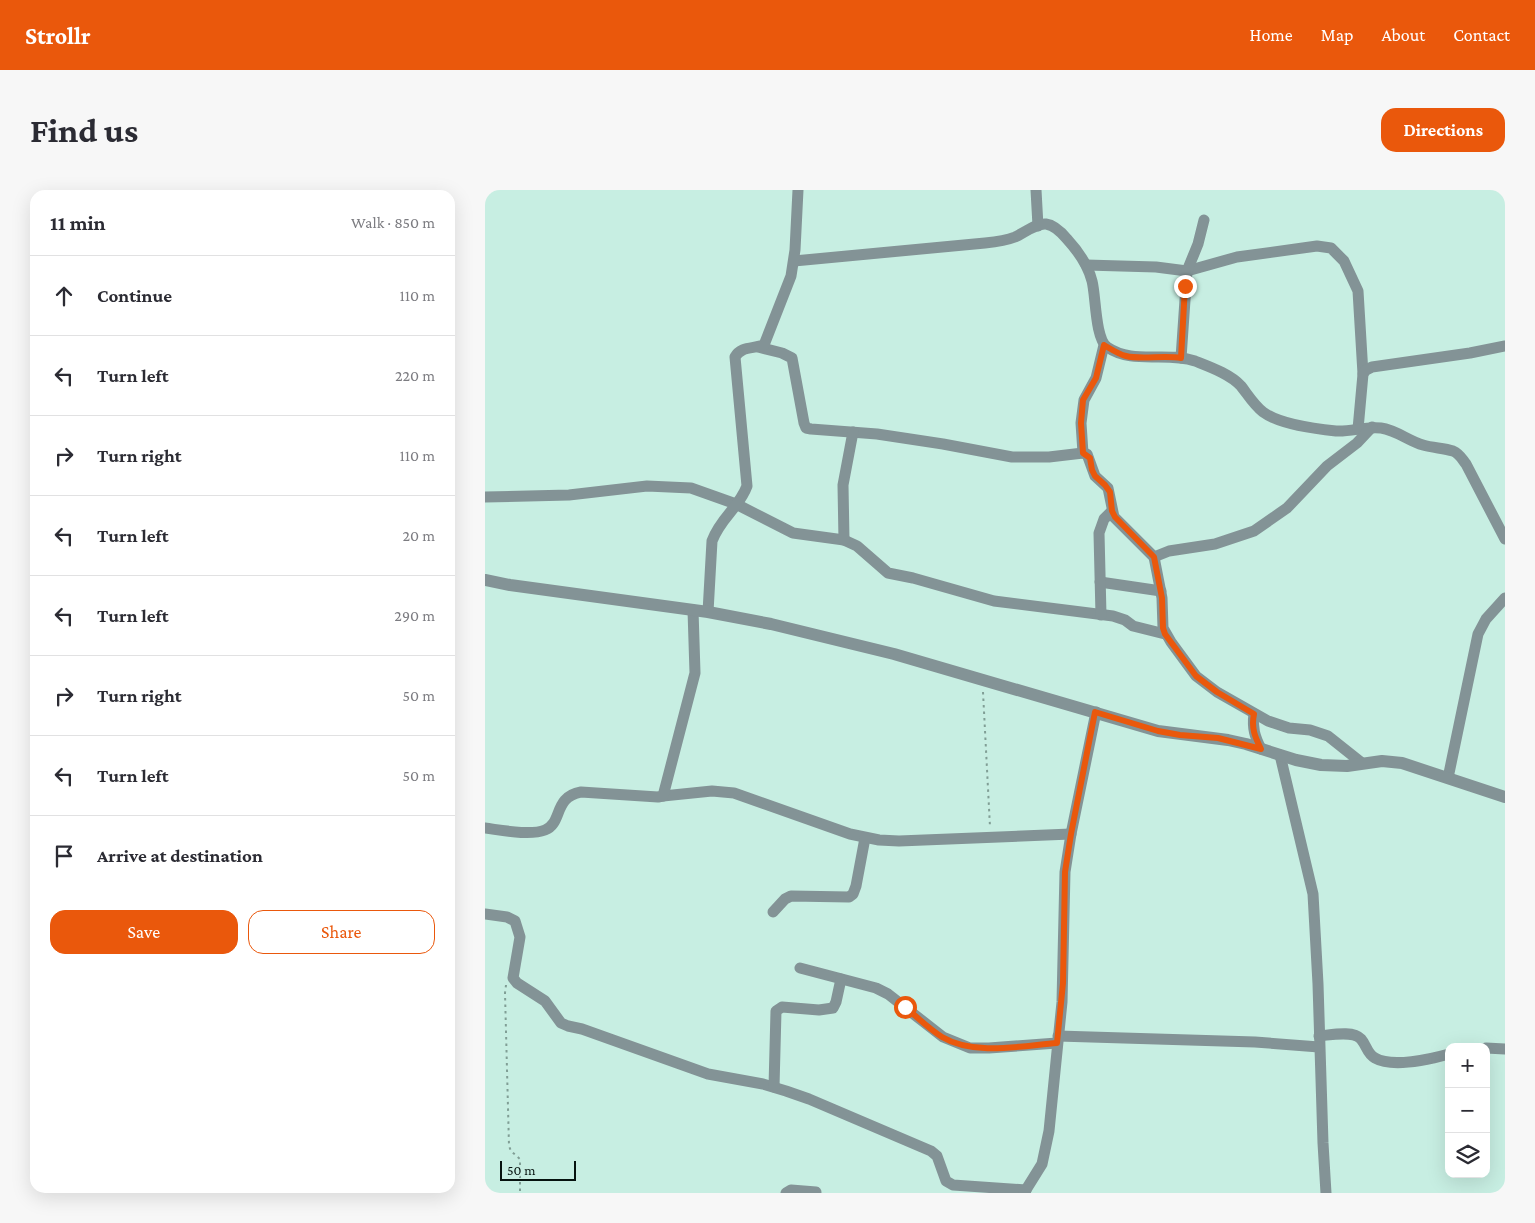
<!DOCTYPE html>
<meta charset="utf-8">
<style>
:root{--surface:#fff;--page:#f7f7f7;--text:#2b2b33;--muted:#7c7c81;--line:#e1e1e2;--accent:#ea580c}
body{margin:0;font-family:"Crimson Pro",serif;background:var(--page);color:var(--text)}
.controls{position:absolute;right:15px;bottom:15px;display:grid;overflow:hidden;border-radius:10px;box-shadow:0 5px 20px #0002}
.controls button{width:45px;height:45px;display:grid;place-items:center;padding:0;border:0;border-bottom:1px solid var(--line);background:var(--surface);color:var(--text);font:25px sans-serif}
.scale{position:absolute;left:15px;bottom:12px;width:76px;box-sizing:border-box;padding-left:5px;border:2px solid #06130f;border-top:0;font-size:14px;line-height:18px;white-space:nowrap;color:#06130f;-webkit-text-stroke:4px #c7eee2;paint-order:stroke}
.stop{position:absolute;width:15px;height:15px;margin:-11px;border:4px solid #ea580c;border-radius:50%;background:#fff}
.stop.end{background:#ea580c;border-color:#fff;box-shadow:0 1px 5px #0008}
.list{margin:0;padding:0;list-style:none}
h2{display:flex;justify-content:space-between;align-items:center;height:65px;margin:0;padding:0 20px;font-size:21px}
h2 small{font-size:16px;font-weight:400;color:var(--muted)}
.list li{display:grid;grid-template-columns:32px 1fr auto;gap:15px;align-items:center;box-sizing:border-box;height:80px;padding:0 20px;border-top:1px solid var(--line)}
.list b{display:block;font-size:19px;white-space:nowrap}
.list em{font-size:16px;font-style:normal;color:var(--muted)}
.actions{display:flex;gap:10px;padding:15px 20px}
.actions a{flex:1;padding:11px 0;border:1px solid var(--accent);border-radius:15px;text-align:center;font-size:18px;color:var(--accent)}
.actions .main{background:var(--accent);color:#fff}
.icon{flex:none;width:28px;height:28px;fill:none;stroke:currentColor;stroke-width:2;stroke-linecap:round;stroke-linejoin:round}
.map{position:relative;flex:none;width:1020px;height:1003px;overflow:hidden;border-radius:15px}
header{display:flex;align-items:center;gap:30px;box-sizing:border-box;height:70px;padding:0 25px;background:var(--accent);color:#fff}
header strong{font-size:24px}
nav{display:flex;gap:28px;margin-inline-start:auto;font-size:18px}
.intro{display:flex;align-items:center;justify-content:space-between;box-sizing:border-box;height:120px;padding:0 30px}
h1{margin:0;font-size:35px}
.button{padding:12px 22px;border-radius:15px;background:var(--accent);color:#fff;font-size:18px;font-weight:700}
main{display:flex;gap:30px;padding:0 30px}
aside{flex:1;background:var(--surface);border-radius:15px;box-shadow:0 5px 20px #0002}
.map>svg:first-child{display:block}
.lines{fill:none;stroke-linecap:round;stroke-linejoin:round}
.path{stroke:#809e95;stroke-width:2;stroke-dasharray:2.5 4;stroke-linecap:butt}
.minor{stroke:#839396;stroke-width:11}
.tertiary{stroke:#839396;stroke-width:12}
.route{stroke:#ea580c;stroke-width:6}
</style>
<header>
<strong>Strollr</strong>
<nav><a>Home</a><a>Map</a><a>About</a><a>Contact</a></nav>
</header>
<div class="intro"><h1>Find us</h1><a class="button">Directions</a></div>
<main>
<aside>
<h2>11 min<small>Walk · 850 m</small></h2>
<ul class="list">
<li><svg class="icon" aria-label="ahead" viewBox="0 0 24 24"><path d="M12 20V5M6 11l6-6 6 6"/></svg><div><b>Continue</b></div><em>110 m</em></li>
<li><svg class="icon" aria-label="left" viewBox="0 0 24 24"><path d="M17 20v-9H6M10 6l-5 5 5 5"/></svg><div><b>Turn left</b></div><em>220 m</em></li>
<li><svg class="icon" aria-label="right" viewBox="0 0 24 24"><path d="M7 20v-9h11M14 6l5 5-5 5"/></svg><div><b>Turn right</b></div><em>110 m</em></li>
<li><svg class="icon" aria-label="left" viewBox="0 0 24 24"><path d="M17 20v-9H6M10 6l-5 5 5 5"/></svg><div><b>Turn left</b></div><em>20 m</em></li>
<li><svg class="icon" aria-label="left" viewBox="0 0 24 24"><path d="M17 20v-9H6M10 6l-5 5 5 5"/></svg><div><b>Turn left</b></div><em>290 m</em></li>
<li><svg class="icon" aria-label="right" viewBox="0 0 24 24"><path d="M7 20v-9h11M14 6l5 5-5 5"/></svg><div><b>Turn right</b></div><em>50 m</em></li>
<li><svg class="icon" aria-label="left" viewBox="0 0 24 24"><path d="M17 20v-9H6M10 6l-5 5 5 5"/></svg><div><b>Turn left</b></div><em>50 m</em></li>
<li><svg class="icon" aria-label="arrive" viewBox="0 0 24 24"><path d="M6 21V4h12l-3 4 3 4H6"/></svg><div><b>Arrive at destination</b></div></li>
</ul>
<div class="actions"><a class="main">Save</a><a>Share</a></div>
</aside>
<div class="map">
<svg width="1020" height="1003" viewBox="0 0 1020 1003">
<rect width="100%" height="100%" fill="#c7eee2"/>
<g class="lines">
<g class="path">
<path d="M498 502 505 637"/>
<path d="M21 795 20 803 24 956 26 961 35 969V1003"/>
</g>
<g class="minor">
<path d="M551 0 553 36"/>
<path d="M309 71 500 53C510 52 520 51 530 47 539 43 551 33 561 34 569 35 577 43 582 49 593 61 603 75 607 91 611 106 610 148 622 157 648 175 680 161 710 171 725 177 745 184 756 196 763 205 769 215 778 222 794 234 831 239 851 241 866 242 881 236 896 238 911 240 924 251 938 255 948 258 959 258 968 261 975 264 977 269 981 274L1020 349"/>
<path d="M601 75 671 77 702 81 752 67 832 56 846 58 859 71 873 101 878 184"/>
<path d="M273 157 297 163 307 168 319 233 321 238 326 239 392 244 458 254 527 267H564L598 263 602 264 610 286 623 298 629 327 669 367 677 408 678 438 686 452 711 486 732 502 783 531 804 538 825 540 843 546 877 573"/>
<path d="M696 168 702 81 713 54 719 30"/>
<path d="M873 239 878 184 881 180 887 177 985 163 1020 156"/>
<path d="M598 263 596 233 599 210 611 188 619 155"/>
<path d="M0 307 84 305 162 296 206 298 251 314 308 343 359 350 372 356 403 383 428 388 509 411 628 426 640 430 648 436 680 444"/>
<path d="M359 350 358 295 368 242"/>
<path d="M669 367 684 361 730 354 769 341 802 318 842 276 872 253 887 237"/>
<path d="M615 392 676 401"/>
<path d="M223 422 227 351C236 327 254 318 262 296L250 167C256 156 268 159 279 155L306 86 310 60 313 0"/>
<path d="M616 425 614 343 619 329 627 321"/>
<path d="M769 524C767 538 770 547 776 559"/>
<path d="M795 565 828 704 833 794 838 953 841 1003"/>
<path d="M963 588 993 444 1001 429 1020 408"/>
<path d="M178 606 227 601 249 603 365 644 394 650 414 651 586 644"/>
<path d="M0 638C16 640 45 646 60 640 78 633 68 607 96 602L173 607 178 606 210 483 208 420"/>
<path d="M288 722 300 709 306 706 364 707 368 704 371 696 380 648"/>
<path d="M0 724 22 727 30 731 35 747 28 788 32 793 60 811 76 833 83 836 97 839 223 884 278 894 301 901 324 909 446 961 452 966 461 991 468 995 541 1000"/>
<path d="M315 778 391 798 403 804 458 847 485 858H504L572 853"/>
<path d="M573 846 770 852 834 857"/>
<path d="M834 846C846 845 868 840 876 849 882 856 882 864 890 868 907 878 946 869 964 864"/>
<path d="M1001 858 1020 859"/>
<path d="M289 897 291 821 297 817 334 820 348 818 351 812 356 789"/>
<path d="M301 1003 306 1000 331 1002"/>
<path d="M539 1003 557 974 564 941 577 812 580 682 586 644 611 522"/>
</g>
<path class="tertiary" d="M0 390 25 395 223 422 286 434 409 464 673 541 743 550 761 554 811 570 836 575 862 576 897 571 917 573 1020 607"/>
</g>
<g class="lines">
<path class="route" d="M420 817C432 827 444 839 457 847 489 866 536 856 572 853L578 793 580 682 586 644 610 522 673 541 695 545 733 548 776 559C770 547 766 538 769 524L732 502 711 486 680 444 678 438 677 408 669 367 630 327 627 321 625 302 620 295 610 286 607 280 605 268 598 263 596 233 598 210 611 188 619 155C626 159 633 164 641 166 656 170 678 165 696 168L700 96"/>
</g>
</svg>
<div class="controls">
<button>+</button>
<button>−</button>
<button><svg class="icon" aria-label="layers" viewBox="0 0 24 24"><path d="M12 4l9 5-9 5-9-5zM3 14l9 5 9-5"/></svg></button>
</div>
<div class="scale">50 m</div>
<div class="stop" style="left:420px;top:817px"></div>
<div class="stop end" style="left:700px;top:96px"></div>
</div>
</main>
